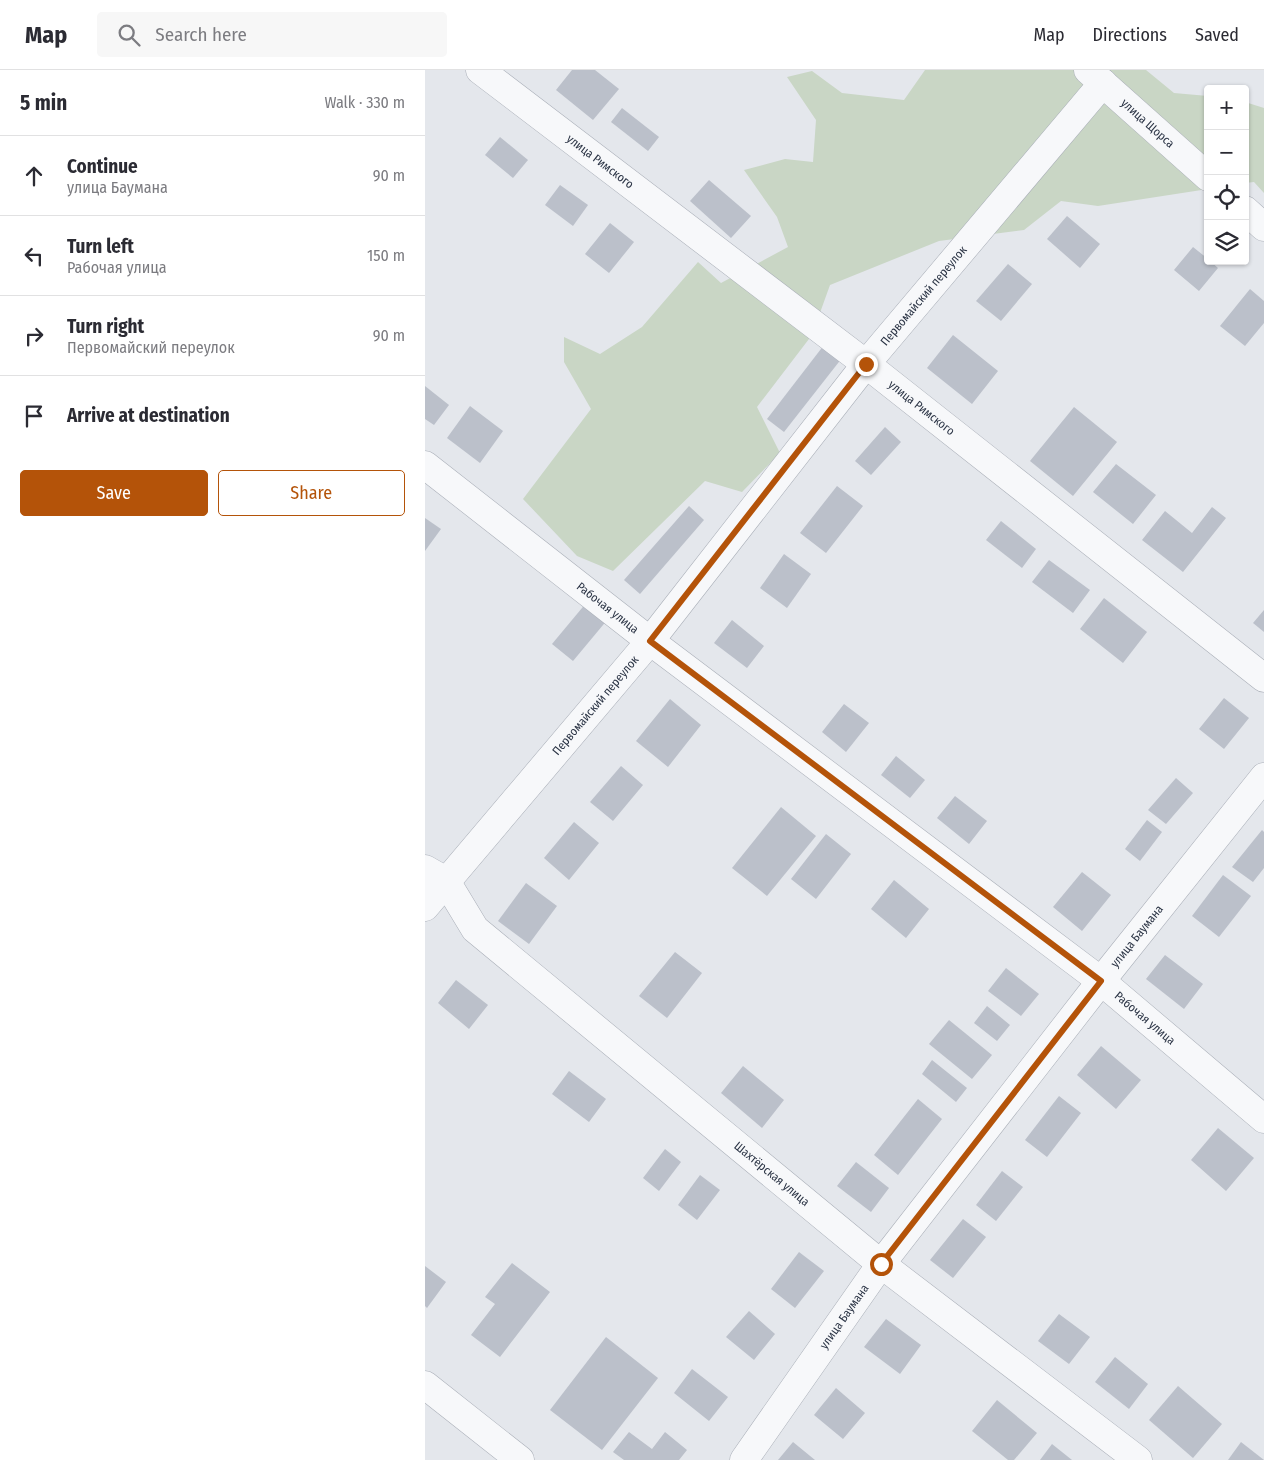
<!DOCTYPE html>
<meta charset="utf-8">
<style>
:root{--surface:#fff;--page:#f7f7f7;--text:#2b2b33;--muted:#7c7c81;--line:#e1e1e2;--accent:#b45309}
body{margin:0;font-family:"Fira Sans Condensed",sans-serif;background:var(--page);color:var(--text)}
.controls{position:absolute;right:15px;top:15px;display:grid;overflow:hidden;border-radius:5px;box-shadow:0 1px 4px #0004}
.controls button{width:45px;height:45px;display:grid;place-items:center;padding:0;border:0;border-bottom:1px solid var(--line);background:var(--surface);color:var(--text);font:25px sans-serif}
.stop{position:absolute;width:15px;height:15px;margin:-11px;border:4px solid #b45309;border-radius:50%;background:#fff}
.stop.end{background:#b45309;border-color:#fff;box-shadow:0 1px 5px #0008}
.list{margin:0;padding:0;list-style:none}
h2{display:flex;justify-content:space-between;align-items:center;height:65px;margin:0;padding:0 20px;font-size:21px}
h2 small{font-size:16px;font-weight:400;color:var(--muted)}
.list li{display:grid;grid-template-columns:32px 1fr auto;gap:15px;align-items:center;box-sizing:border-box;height:80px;padding:0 20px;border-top:1px solid var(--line)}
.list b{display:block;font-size:19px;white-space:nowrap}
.list p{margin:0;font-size:16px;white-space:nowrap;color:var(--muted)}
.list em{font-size:16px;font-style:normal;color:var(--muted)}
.actions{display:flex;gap:10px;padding:15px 20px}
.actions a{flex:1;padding:11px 0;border:1px solid var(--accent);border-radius:5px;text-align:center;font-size:18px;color:var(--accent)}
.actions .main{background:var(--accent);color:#fff}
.icon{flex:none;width:28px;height:28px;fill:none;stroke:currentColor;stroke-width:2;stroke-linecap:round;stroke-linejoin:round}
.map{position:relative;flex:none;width:839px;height:1390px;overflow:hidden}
header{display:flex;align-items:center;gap:30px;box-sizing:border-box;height:70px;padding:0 25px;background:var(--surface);border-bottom:1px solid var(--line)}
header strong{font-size:24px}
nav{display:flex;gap:28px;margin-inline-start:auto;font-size:18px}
.search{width:350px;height:45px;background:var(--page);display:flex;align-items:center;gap:12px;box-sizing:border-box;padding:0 18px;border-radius:5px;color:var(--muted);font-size:19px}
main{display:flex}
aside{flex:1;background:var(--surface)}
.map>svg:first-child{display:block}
.green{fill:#c9d6c5}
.building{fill:#bbc0ca}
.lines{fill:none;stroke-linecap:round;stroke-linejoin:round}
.minor-casing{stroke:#a9aeb7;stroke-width:29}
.minor{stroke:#f7f8fa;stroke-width:28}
.route{stroke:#b45309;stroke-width:6}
.labels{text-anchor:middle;stroke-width:4.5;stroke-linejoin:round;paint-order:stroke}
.street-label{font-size:12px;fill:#2b3445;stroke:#f4f6f9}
</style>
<header>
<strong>Map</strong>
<div class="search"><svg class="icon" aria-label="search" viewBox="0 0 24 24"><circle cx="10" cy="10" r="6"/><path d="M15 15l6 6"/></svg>Search here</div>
<nav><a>Map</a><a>Directions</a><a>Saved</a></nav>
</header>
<main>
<aside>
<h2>5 min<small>Walk · 330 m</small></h2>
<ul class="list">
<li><svg class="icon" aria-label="ahead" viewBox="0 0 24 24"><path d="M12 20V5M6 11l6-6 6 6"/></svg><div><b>Continue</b><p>улица Баумана</p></div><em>90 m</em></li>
<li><svg class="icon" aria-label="left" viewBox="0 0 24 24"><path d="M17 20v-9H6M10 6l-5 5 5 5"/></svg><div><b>Turn left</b><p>Рабочая улица</p></div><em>150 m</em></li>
<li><svg class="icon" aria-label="right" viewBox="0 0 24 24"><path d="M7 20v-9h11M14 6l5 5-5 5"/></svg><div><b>Turn right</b><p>Первомайский переулок</p></div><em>90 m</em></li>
<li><svg class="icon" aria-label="arrive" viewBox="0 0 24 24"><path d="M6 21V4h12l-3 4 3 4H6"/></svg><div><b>Arrive at destination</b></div></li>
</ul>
<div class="actions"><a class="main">Save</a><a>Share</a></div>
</aside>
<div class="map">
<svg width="839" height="1390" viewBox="0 0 839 1390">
<rect width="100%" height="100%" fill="#e4e7ec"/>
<g class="green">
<path d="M500 0H721L749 23 783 26V119L673 136 636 131 599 160 514 171 405 215 387 265 332 337 355 383 317 422 280 411 188 501 152 486 98 429 166 339 139 292V267L175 284 217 257 273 192 296 213 363 177 352 147 319 100 360 89 388 92 391 50 362 7 387 1 417 23 479 30Z"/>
<path d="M820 32 839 38V123L829 112 820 113Z"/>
</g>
<g class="building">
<path d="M147 0H170L194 19 168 50 131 20Z"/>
<path d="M197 38 234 67 223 81 186 52Z"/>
<path d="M75 67 103 90 88 108 60 85Z"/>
<path d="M284 110 326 146 306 168 265 131Z"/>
<path d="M135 115 163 135 148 156 120 135Z"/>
<path d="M642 146 675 174 655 198 622 169Z"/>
<path d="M185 153 209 172 184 203 160 184Z"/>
<path d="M768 177 783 189V191H785L793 198 774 221 749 200Z"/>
<path d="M583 194 607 214 576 251 551 231Z"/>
<path d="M825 219 839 231V253L820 276 795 256Z"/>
<path d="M528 265 573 301 547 334 502 298Z"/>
<path d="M399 275 417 288 359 362 342 349Z"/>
<path d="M0 316 24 335 9 355 0 349Z"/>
<path d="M45 336 78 361 55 393 22 368Z"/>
<path d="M649 337 692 372 648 426 605 391Z"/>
<path d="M460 357 476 372 446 405 430 391Z"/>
<path d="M691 394 731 425 708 454 668 422Z"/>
<path d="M412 416 438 436 401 483 375 463Z"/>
<path d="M264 436 279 450 215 524 199 510Z"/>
<path d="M787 437 801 448 758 502 717 470 740 441 767 463Z"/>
<path d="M0 448 16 459 0 481Z"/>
<path d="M576 451 611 479 597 498 561 470Z"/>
<path d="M359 484 386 504 362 538 335 518Z"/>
<path d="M624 490 665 520 648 543 607 512Z"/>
<path d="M679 528 722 562 698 593 655 559Z"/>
<path d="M162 532 183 549 148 591 127 574Z"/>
<path d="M839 540V562L828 553Z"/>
<path d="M307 550 339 576 322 598 289 573Z"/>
<path d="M799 628 824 648 799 679 774 659Z"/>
<path d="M245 629 276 655 243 697 211 671Z"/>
<path d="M419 634 444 653 421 682 397 662Z"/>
<path d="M471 686 500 710 485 728 456 705Z"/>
<path d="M196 696 218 715 188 751 165 732Z"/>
<path d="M751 708 768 723 741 754 723 740Z"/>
<path d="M530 726 562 751 544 774 512 748Z"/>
<path d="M356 737 391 766 342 826 307 798Z"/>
<path d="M722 750 737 762 715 791 700 779Z"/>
<path d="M149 752 174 773 144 810 119 788Z"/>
<path d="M837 760 839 762V798L828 812 807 797Z"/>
<path d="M401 764 426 784 391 829 366 809Z"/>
<path d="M657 802 686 825 657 861 628 837Z"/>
<path d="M798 805 826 826 794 867 767 846Z"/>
<path d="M469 810 504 839 481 868 446 839Z"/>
<path d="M101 813 132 836 104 874 73 851Z"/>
<path d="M250 882 277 903 242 948 214 926Z"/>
<path d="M740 885 778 914 759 939 721 909Z"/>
<path d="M581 898 614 924 596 946 563 921Z"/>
<path d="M31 910 63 935 44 959 13 933Z"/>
<path d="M562 936 585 955 572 971 549 953Z"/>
<path d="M524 950 567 985 547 1009 504 974Z"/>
<path d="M676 976 716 1010 691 1039 652 1005Z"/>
<path d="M507 990 542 1018 531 1032 497 1004Z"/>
<path d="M318 996 359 1030 337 1058 296 1023Z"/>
<path d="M144 1001 181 1029 164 1052 127 1024Z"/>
<path d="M634 1026 656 1043 622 1087 600 1070Z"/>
<path d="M493 1029 517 1049 473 1105 449 1085Z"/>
<path d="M793 1058 829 1088 801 1121 766 1090Z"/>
<path d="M240 1079 256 1092 234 1121 218 1108Z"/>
<path d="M431 1092 464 1118 446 1142 412 1116Z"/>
<path d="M577 1101 598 1117 571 1151 551 1135Z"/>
<path d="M275 1105 295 1120 272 1150 253 1135Z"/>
<path d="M538 1149 561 1167 528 1208 505 1190Z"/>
<path d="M374 1182 399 1201 370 1238 346 1219Z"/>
<path d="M87 1193 125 1222 75 1287 46 1265 70 1234 60 1227Z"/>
<path d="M0 1196 21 1212 2 1238 0 1236Z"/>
<path d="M324 1241 350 1264 329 1290 301 1267Z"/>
<path d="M634 1244 665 1267 644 1294 613 1271Z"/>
<path d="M461 1249 496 1275 475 1304 439 1277Z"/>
<path d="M181 1267 233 1308 177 1380 125 1340Z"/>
<path d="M690 1287 723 1314 704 1339 670 1312Z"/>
<path d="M267 1299 303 1327 284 1351 249 1323Z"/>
<path d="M753 1316 797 1354 768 1388 724 1350Z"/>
<path d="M411 1318 440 1343 418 1369 389 1345Z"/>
<path d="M572 1330 612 1363 589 1390H583L547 1361Z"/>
<path d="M204 1362 227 1379 240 1362 262 1380 254 1390H199L188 1382Z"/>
<path d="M368 1372 390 1390H353Z"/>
<path d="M816 1372 839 1390H803Z"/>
<path d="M627 1374 647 1390H615Z"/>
</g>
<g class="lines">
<g class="minor-casing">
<g id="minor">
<path id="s1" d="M55 0 441 294 839 608"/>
<path id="s2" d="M663 0 783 107"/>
<path d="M820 140 839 157"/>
<path id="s3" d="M0 395 225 571 676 911 839 1049"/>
<path id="s4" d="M0 799 21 811 50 859 456 1194 713 1390"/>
<path id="s5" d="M0 837 225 571 441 294 678 13"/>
<path d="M0 1315 95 1390"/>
<path id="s6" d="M319 1390 456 1194 676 911 839 707"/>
</g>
</g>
<use href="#minor" class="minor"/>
</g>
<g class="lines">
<path class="route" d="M441 294 225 571 676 911 456 1194"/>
</g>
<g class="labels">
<g class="street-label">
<text dy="4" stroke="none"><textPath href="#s2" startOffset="80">улица Щорса</textPath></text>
<text dy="4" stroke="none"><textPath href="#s1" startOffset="151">улица Римского</textPath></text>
<text dy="4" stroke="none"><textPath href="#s5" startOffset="789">Первомайский переулок</textPath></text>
<text dy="4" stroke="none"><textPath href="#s1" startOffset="556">улица Римского</textPath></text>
<text dy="4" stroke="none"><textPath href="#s3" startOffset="232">Рабочая улица</textPath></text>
<text dy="4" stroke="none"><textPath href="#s5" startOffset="264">Первомайский переулок</textPath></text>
<text dy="4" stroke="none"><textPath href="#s6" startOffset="655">улица Баумана</textPath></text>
<text dy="4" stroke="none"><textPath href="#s3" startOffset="908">Рабочая улица</textPath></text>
<text dy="4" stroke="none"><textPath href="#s4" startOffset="465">Шахтёрская улица</textPath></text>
<text dy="4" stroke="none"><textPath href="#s6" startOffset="175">улица Баумана</textPath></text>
</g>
</g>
</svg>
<div class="controls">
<button>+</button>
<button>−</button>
<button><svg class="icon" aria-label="locate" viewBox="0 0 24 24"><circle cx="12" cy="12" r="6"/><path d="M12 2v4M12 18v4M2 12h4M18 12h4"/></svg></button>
<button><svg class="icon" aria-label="layers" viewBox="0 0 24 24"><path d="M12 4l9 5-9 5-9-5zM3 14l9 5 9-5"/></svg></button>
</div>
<div class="stop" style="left:456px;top:1194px"></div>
<div class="stop end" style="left:441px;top:294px"></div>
</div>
</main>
